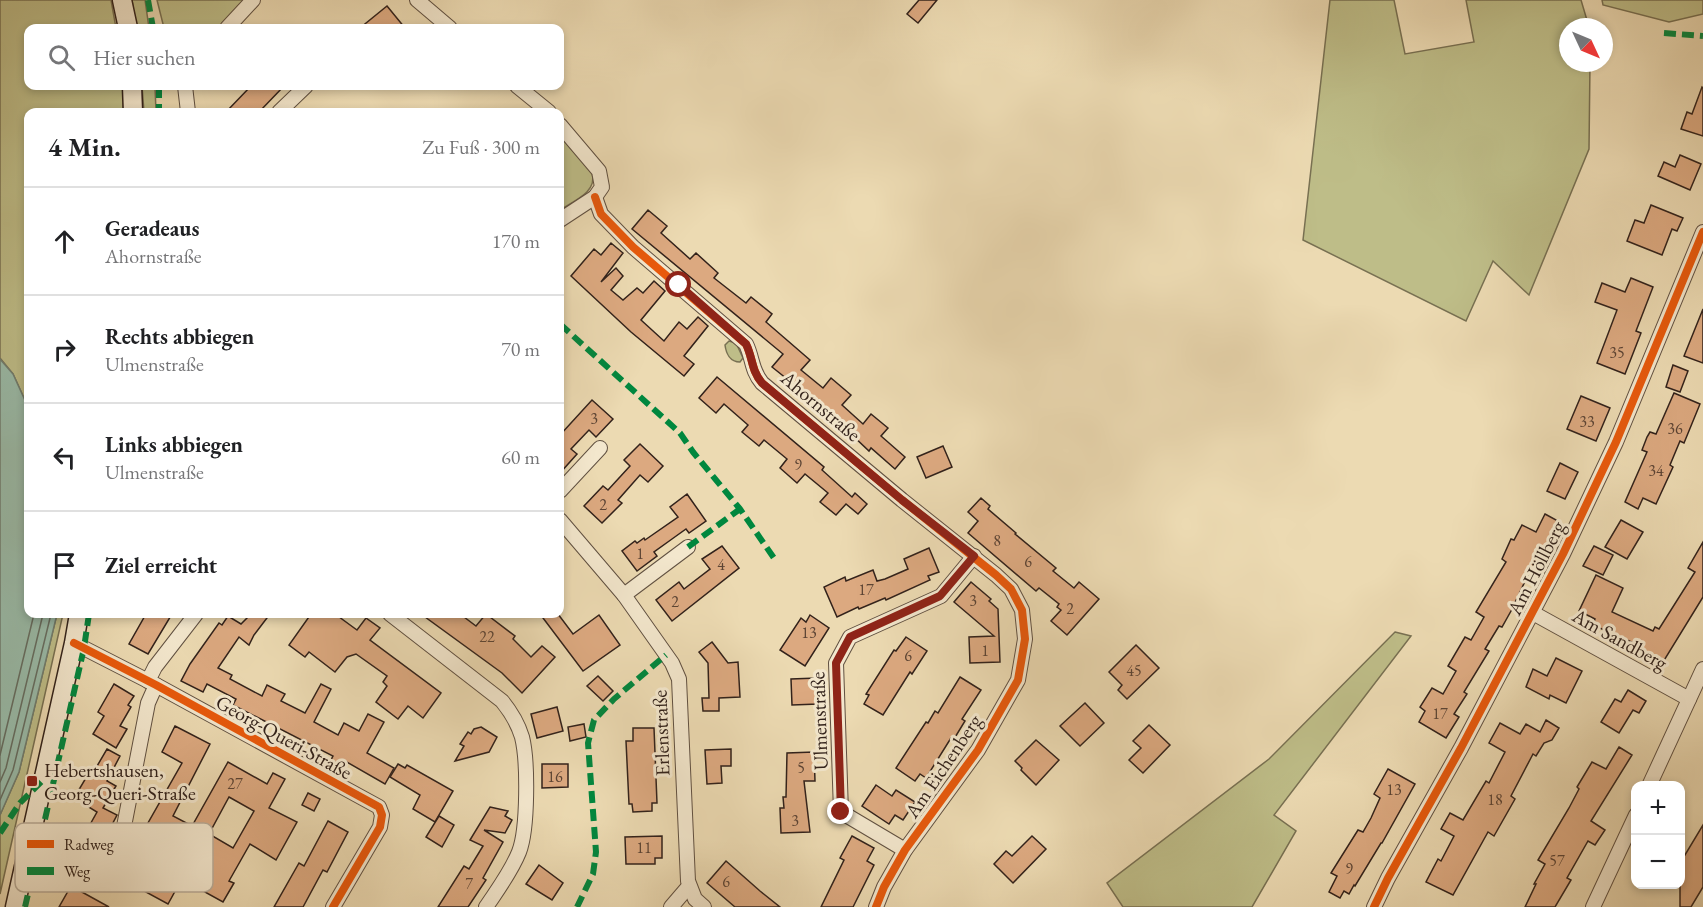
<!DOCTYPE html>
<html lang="de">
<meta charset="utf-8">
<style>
:root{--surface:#fff;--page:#f2f2f2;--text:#202124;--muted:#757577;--line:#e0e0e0}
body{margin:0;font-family:"EB Garamond",serif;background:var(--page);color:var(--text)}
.controls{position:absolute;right:18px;bottom:18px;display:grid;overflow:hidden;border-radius:12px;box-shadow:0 3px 9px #0003}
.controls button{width:54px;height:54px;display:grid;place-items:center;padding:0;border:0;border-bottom:2px solid var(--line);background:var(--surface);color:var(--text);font:30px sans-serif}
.compass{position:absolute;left:1559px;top:18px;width:54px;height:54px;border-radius:50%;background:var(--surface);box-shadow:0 3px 9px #0003;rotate:134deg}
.stop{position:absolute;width:18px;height:18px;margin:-14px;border:4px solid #8f2418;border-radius:50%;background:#fff}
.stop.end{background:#8f2418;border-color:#fff;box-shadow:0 2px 6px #0008}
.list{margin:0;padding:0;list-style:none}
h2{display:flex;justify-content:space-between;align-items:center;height:78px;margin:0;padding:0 24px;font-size:26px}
h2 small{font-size:20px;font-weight:400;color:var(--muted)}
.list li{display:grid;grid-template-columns:39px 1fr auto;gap:18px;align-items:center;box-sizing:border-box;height:108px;padding:0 24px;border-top:2px solid var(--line)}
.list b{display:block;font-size:22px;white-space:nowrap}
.list p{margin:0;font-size:20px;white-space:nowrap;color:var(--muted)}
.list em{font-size:20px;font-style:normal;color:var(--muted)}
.icon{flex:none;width:33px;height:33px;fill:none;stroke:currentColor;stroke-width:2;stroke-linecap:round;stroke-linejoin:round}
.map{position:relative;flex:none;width:1703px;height:907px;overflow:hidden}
.search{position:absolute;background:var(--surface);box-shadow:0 3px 9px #0003;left:24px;top:24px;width:540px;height:66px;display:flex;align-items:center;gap:15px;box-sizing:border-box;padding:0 21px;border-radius:12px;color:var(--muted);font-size:22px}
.panel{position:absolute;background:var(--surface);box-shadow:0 3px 9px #0003;left:24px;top:108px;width:540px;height:510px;border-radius:12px}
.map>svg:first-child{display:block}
.green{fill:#bebd88;stroke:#787052;stroke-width:1.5}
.water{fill:#99bba9;stroke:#707e70;stroke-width:1.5}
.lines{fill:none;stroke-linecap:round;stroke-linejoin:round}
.shore{stroke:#666e62;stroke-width:1.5}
.building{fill:#dca980;stroke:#32221b;stroke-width:1.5;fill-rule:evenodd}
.minor-casing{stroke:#605041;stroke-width:16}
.secondary-casing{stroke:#32221b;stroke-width:21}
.minor{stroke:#f3e7cd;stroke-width:14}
.secondary{stroke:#f3e7cd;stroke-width:18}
.quiet{stroke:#00873e;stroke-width:6;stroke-dasharray:12 6;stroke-linecap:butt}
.cycleway-casing{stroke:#f3e7cd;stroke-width:11}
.cycleway{stroke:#e8590c;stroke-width:8}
.route{stroke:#8f2418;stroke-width:8}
.poi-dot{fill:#8f2418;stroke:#f3e7cd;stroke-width:2}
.labels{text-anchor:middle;stroke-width:6;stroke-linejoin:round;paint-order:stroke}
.number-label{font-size:16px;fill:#5c4434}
.street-label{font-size:20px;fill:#32221b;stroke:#f3e7cd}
.poi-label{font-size:20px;fill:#32221b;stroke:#f3e7cd;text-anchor:start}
.key{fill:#f3e7cd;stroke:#b9ac98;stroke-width:1.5}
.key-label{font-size:16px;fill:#32221b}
</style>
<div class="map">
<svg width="1703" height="907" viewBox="0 0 1703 907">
<rect width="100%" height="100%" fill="#ecdab2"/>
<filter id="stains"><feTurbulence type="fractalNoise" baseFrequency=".00333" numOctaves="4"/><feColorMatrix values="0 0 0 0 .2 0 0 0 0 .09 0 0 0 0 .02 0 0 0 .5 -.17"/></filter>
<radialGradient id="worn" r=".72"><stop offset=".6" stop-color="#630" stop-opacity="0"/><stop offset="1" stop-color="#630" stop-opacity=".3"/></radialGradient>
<g class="green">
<path d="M0 0H111L116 28H28V86H124L123 112H28V407L13 374 0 358Z"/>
<path d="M132 0H145L149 28H136Z"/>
<path d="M157 0H245L219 28H164Z"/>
<path d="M1330 0H1394L1405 54 1474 42 1466 0H1581L1589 27H1568V63H1590L1589 149 1529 295 1493 261 1466 321 1303 240Z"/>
<path d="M1602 0H1703V14L1669 22 1603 5Z"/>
<path d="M142 86H155L156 112H144Z"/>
<path d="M560 134 592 173C598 192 573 201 560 210Z"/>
<path d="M729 341 736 343 743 358 740 362C730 362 726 353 725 345Z"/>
<path d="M57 614H63L0 894V815L19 772Z"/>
<path d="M1395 632 1411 636 1274 815 1296 831 1252 907H1123L1107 883 1269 759Z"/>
</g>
<path class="water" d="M0 359 13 374 28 407V614H57L19 772 0 815Z"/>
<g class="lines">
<g class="shore">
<path d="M0 755 34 614"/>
<path d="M0 782 6 768 43 614"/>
<path d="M0 800 13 770 51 614"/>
</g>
</g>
<g class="building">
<path d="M919 0H937L918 23 907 14Z"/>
<path d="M387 6 405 28H360Z"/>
<path d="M251 86H284L259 112H226Z"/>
<path d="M1702 87 1703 88V136L1681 129 1687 112 1692 114Z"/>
<path d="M1680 155 1701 164 1690 190 1658 176 1664 162 1675 167Z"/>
<path d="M1651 205 1683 218 1677 231 1672 229 1662 255 1627 241 1635 220 1644 223Z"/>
<path d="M648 210 667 226 661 233 690 259 696 253 718 273 714 278 746 303 751 297 772 314 766 322 810 360 801 370 823 388 831 378 851 395 842 405 863 424 871 414 888 428 881 436 905 457 895 469 871 448 869 451 832 416 831 418 811 400 812 399 772 367 783 354 632 229Z"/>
<path d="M611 243 623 253 601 282 616 268 623 276 611 290 623 300 637 288 643 293 654 281 665 291 641 320 664 341 679 322 687 329 698 317 708 326 684 356 694 364 684 376 631 332 571 276 594 249 601 255Z"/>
<path d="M1631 278 1653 287 1636 331 1641 333 1625 374 1597 363 1617 310 1595 302 1602 283 1625 292Z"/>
<path d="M1703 309V363L1684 356Z"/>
<path d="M1673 365 1688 371 1680 392 1666 387Z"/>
<path d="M717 377 824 467 822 470 852 497 855 493 867 504 858 514 846 504 836 515 820 502 828 493 805 474 797 483 780 468 787 459 764 440 759 446 742 432 748 425 724 404 716 413 699 398Z"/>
<path d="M1674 393 1700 404 1684 443 1680 441 1670 465 1673 467 1656 504 1643 498 1638 509 1625 502 1647 452 1642 450 1647 437 1650 432 1656 434Z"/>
<path d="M1581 396 1610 408 1596 441 1567 429Z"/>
<path d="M592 400 613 419 596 437 589 430 571 449 577 454 560 473V435Z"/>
<path d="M640 444 663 466 648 482 640 475 618 500 622 503 602 523 584 506 603 486 608 490 630 466 624 460Z"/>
<path d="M943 446 952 467 926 478 917 457Z"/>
<path d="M1560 463 1578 472 1565 499 1547 491Z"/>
<path d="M687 494 706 521 689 533 686 529 672 539 654 552 657 556 637 571 622 551 635 541 637 543 644 538 645 540 678 517 670 507Z"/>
<path d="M981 498 990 506 988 509 1016 533 1015 534 1056 568 1053 571 1074 588 1079 582 1099 599 1067 635 1051 621 1061 610 1057 607 1059 604 1039 588 1036 591 968 533 978 521 968 512Z"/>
<path d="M1545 514 1558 521 1533 574 1529 573 1511 611 1502 627 1499 626 1485 649 1489 651 1464 692 1467 694 1454 714 1459 717 1446 738 1419 722 1425 711 1420 707 1432 688 1443 694 1456 671 1448 666 1465 637 1471 640 1484 617 1476 612 1506 562 1502 559 1511 539 1514 540 1522 525 1536 532Z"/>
<path d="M1621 520 1643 532 1627 559 1605 547Z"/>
<path d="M1703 542V597L1660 667 1639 653 1643 647 1593 625 1595 619 1579 611 1596 575 1623 588 1612 612 1653 631 1655 627 1659 629 1695 572 1688 568Z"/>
<path d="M722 546 739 568 672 621 656 600 679 582 684 589 710 569 702 559Z"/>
<path d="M1594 546 1613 555 1603 575 1583 566Z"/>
<path d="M929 548 939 572 928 576 930 580 886 600 885 598 859 609 858 607 837 617 824 587 845 577 846 581 873 570 877 581 885 579 908 569 904 559Z"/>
<path d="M971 582 991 599 989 601 998 609 1000 662 970 663 969 637 994 636 954 602Z"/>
<path d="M146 614H172L148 654 129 644Z"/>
<path d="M251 614H270L254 635 249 645 239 637 218 668 232 675 230 679 262 696 267 685 285 694 281 701 305 713 321 684 331 689 314 722 338 735 344 723 359 731 368 714 384 722 367 753 394 768 385 784 345 761 342 766 331 760 333 756 233 705 236 699 207 684 203 692 181 681 190 664 219 623 222 625 228 616 241 624Z"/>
<path d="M311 614H335L357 630 366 618 380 628 370 640 441 693 423 718 408 706 398 719 376 702 387 686 383 682 387 676 356 654 347 657 335 672 309 652 305 657 289 645Z"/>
<path d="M421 614H460L476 626 486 614 515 636 513 639 531 657 542 646 555 657 522 693 502 673Z"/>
<path d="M540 614H558L573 634 599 615 620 645 583 671Z"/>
<path d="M810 615 829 628 805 666 780 650 801 618 806 622Z"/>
<path d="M906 637 927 651 912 674 910 672 883 715 864 704 869 695 866 694 894 650 896 651Z"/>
<path d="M712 642 728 663 738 662 740 697 719 698V711H703L702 698H709L708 663 699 652Z"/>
<path d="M1136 645 1159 668 1127 699 1118 690 1122 685 1109 672Z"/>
<path d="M1556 658 1582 671 1566 703 1550 695 1549 699 1526 687 1533 669 1547 676Z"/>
<path d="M598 676 613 691 603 701 587 686Z"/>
<path d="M960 677 981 690 962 719 965 721 954 739 951 738 926 778 920 774 915 781 896 768 926 722 928 723 935 711 938 713Z"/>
<path d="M817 678 818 704 792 705 791 679Z"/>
<path d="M114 684 134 696 128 705 131 707 120 726 127 729 116 748 93 734 104 716 98 712Z"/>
<path d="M1628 690 1646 701 1639 713 1633 710 1619 733 1601 722 1615 699 1621 702Z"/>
<path d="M1085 703 1104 723 1080 746 1060 726Z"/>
<path d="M557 707 563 731 537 738 531 714Z"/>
<path d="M1546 720 1559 728 1552 740 1544 743 1536 756 1533 754 1511 796 1515 799 1494 836 1488 832 1453 895 1426 882 1438 859 1441 861 1454 836 1441 829 1450 813 1463 820 1486 781 1489 783 1505 752 1489 743 1500 723 1520 734 1526 724 1540 732Z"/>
<path d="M584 724 586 737 570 741 568 727Z"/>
<path d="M1149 725 1170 745 1143 773 1129 760 1141 748 1133 741Z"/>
<path d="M175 726 210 744 173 816 192 826 228 762 267 784 273 773 285 779 269 808 297 822 276 860 250 844 229 881 234 883 223 902 194 886 212 854 177 834 159 867 148 860 160 838 144 830 182 763 162 752ZM229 797 254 811 233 848 209 834Z"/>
<path d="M481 727 497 737 489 752 455 761 464 746 460 744 468 732 471 734 474 729Z"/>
<path d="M633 728H654L657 803H652V811L633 812 632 804H629L626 741H633Z"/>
<path d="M1036 740 1059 760 1036 785 1021 770 1022 768 1015 761Z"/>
<path d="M1619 747 1632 755 1591 821 1605 830 1595 845 1588 841 1567 878 1571 880 1555 907H1525L1536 884H1534L1545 864 1538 860 1569 808 1579 789 1577 787 1592 762 1606 769Z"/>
<path d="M107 749 120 756 107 781 116 786 103 808 117 815 105 838 103 837 88 866 72 858 74 854 71 852 80 835 83 837 97 812 74 798 90 771 93 773Z"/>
<path d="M731 749V766H721L722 783 707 784 705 750Z"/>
<path d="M814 752 815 781H804L810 832 781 833 780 808H784L783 797H786L787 753Z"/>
<path d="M398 764 405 768 407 765 453 791 435 822 413 809 420 795 390 777Z"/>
<path d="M542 764H568V787L542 788Z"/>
<path d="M1388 769 1415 784 1382 843H1381L1355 886 1354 885 1349 894 1344 891 1340 898 1329 892 1337 876 1331 873 1358 830 1363 832 1371 818 1380 798 1374 794Z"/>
<path d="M876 785 892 796 896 790 915 802 903 820 895 815 889 824 862 806Z"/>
<path d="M308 793 320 799 314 811 302 805Z"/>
<path d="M490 807 508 811 505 816 512 820 505 833 484 830 503 842 483 878 486 880 468 907H438L464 866 469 869 483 846 470 840Z"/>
<path d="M439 816 454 825 442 847 426 837Z"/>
<path d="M328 821 348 832 327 872 323 870 303 907H274L299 863 304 866Z"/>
<path d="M1703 825V887L1691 907H1680V852L1685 855Z"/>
<path d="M662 836V858H655V864H626L625 837Z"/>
<path d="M852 836 874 848 867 861 874 865 853 907H821L844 860 840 858Z"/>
<path d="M1032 836 1046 849 1013 883 994 864 1006 851 1012 856Z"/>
<path d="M726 861 760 891 780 907H735L707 883Z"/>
<path d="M539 865 563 883 552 900 526 884Z"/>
<path d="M155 871 179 884 168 904 144 891Z"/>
<path d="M71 886 109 907H59Z"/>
</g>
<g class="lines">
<g class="minor-casing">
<g id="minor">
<path d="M417 0 450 28"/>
<path d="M227 28 253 0"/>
<path d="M185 86 188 112"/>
<path d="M517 86 549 112"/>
<path d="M279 112 306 86"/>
<path d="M560 125 599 171 602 187 595 197 560 220"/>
<path d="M595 197 601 214 633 247 746 344C753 358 751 370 762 383L902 500 996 575 1011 589 1022 610 1025 639 1018 680 978 750 905 850 884 887 876 907"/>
<path d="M560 491 600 448"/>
<path d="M560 520 624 595 672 663 679 679 688 881 695 899 704 907"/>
<path d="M624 595 688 547"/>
<path d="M1533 613 1689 699"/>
<path d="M390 614 502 701C511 712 518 724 522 737 528 761 528 829 519 852 511 872 498 889 486 907"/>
<path d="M74 643 156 685 379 807 382 815 380 827 333 907"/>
<path d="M148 681 155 667 196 614"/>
<path d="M1649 786 1703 669"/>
<path d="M905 850 841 812 836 663 850 637 941 596 974 556"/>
<path d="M123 865 120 847 148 703 156 685"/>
<path d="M671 907 689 886"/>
<path d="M1374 907 1388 878 1461 748 1563 554 1616 442 1703 232"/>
<path d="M1593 907 1636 815"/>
</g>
</g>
<g class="secondary-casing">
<g id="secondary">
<path d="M122 0 128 28"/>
<path d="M132 86 133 112"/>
<path d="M15 907 74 643 79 614"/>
</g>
</g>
<use href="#minor" class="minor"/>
<use href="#secondary" class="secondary"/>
<g class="quiet">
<path d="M148 0 153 28"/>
<path d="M1664 33 1703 36"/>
<path d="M159 86V112"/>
<path d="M560 324 680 433 693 452 740 509 776 561"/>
<path d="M688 547 740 509"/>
<path d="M0 833 20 803 45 778"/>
<path d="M25 907 84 648 89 614"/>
<path d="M577 907 593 874 596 852 588 743 594 720 614 699 666 655"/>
</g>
<g class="cycleway-casing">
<g id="cycleway">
<path d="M595 197 601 214 633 247 746 344C753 358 751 370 762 383L902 500 996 575 1011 589 1022 610 1025 639 1018 680 978 750 905 850 884 887 876 907"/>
<path d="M74 643 156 685 379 807 382 815 380 827 333 907"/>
<path d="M1374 907 1388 878 1461 748 1563 554 1616 442 1703 232"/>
</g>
</g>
<use href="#cycleway" class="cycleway"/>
</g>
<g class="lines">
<path class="route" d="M679 285 746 344C753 358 751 370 762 383L902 500 974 556 940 596 850 637 836 663 841 812"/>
</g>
<rect class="poi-dot" x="26" y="775" width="12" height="12" rx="3"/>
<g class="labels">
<g class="number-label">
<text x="1617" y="358">35</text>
<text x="594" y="424">3</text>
<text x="1587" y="427">33</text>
<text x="1675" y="434">36</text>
<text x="798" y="470">9</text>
<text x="1656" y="476">34</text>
<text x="603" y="510">2</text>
<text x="997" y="546">8</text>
<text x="640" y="559">1</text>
<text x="1028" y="567">6</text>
<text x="721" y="570">4</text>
<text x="866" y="595">17</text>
<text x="973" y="606">3</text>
<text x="675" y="607">2</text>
<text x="1070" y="614">2</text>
<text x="809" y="638">13</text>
<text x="487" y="642">22</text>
<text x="985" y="656">1</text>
<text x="908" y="661">6</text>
<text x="1134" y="676">45</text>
<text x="1440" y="719">17</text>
<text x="801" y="773">5</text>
<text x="555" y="782">16</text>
<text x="235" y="789">27</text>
<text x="1394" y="795">13</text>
<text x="1495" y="805">18</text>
<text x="795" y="826">3</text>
<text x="644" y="853">11</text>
<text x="1557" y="866">57</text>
<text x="1349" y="874">9</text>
<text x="726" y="887">6</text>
<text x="469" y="889">7</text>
</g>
<g class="street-label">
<text transform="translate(821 406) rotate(40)" y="7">Ahornstraße</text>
<text transform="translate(1536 568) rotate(-63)" y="7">Am Höllberg</text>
<text transform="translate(1620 639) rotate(29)" y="7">Am Sandberg</text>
<text transform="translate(819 721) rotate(-92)" y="7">Ulmenstraße</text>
<text transform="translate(661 733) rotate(-92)" y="7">Erlenstraße</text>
<text transform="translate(284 737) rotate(29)" y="7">Georg-Queri-Straße</text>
<text transform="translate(943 766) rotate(-56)" y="7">Am Eichenberg</text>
</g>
<g class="poi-label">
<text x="44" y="777">Hebertshausen,<tspan x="44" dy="23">Georg-Queri-Straße</tspan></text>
</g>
</g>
<rect x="15" y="823" width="198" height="69" rx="9" class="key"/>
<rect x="27" y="840" width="27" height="8" fill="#e8590c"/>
<rect x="27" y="867" width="27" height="8" fill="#00873e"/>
<g class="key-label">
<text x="64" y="850">Radweg</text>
<text x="64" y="877">Weg</text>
</g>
<rect width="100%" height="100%" filter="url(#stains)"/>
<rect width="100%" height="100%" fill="url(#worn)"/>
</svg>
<div class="controls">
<button>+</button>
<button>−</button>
</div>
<svg class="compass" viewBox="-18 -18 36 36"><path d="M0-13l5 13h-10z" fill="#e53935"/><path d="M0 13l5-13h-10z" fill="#757577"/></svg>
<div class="stop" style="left:679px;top:285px"></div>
<div class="stop end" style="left:841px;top:812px"></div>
<div class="search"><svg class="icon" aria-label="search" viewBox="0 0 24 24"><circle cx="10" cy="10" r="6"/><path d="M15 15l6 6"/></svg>Hier suchen</div>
<section class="panel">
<h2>4 Min.<small>Zu Fuß · 300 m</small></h2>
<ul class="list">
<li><svg class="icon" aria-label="ahead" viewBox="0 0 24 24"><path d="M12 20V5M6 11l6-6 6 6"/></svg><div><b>Geradeaus</b><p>Ahornstraße</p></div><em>170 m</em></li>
<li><svg class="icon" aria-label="right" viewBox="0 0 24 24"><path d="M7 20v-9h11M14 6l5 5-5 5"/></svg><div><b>Rechts abbiegen</b><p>Ulmenstraße</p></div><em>70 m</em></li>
<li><svg class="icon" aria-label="left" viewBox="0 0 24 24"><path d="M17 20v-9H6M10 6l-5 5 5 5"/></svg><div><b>Links abbiegen</b><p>Ulmenstraße</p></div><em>60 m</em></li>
<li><svg class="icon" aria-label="arrive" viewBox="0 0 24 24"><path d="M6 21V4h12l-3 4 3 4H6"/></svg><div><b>Ziel erreicht</b></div></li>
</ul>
</section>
</div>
